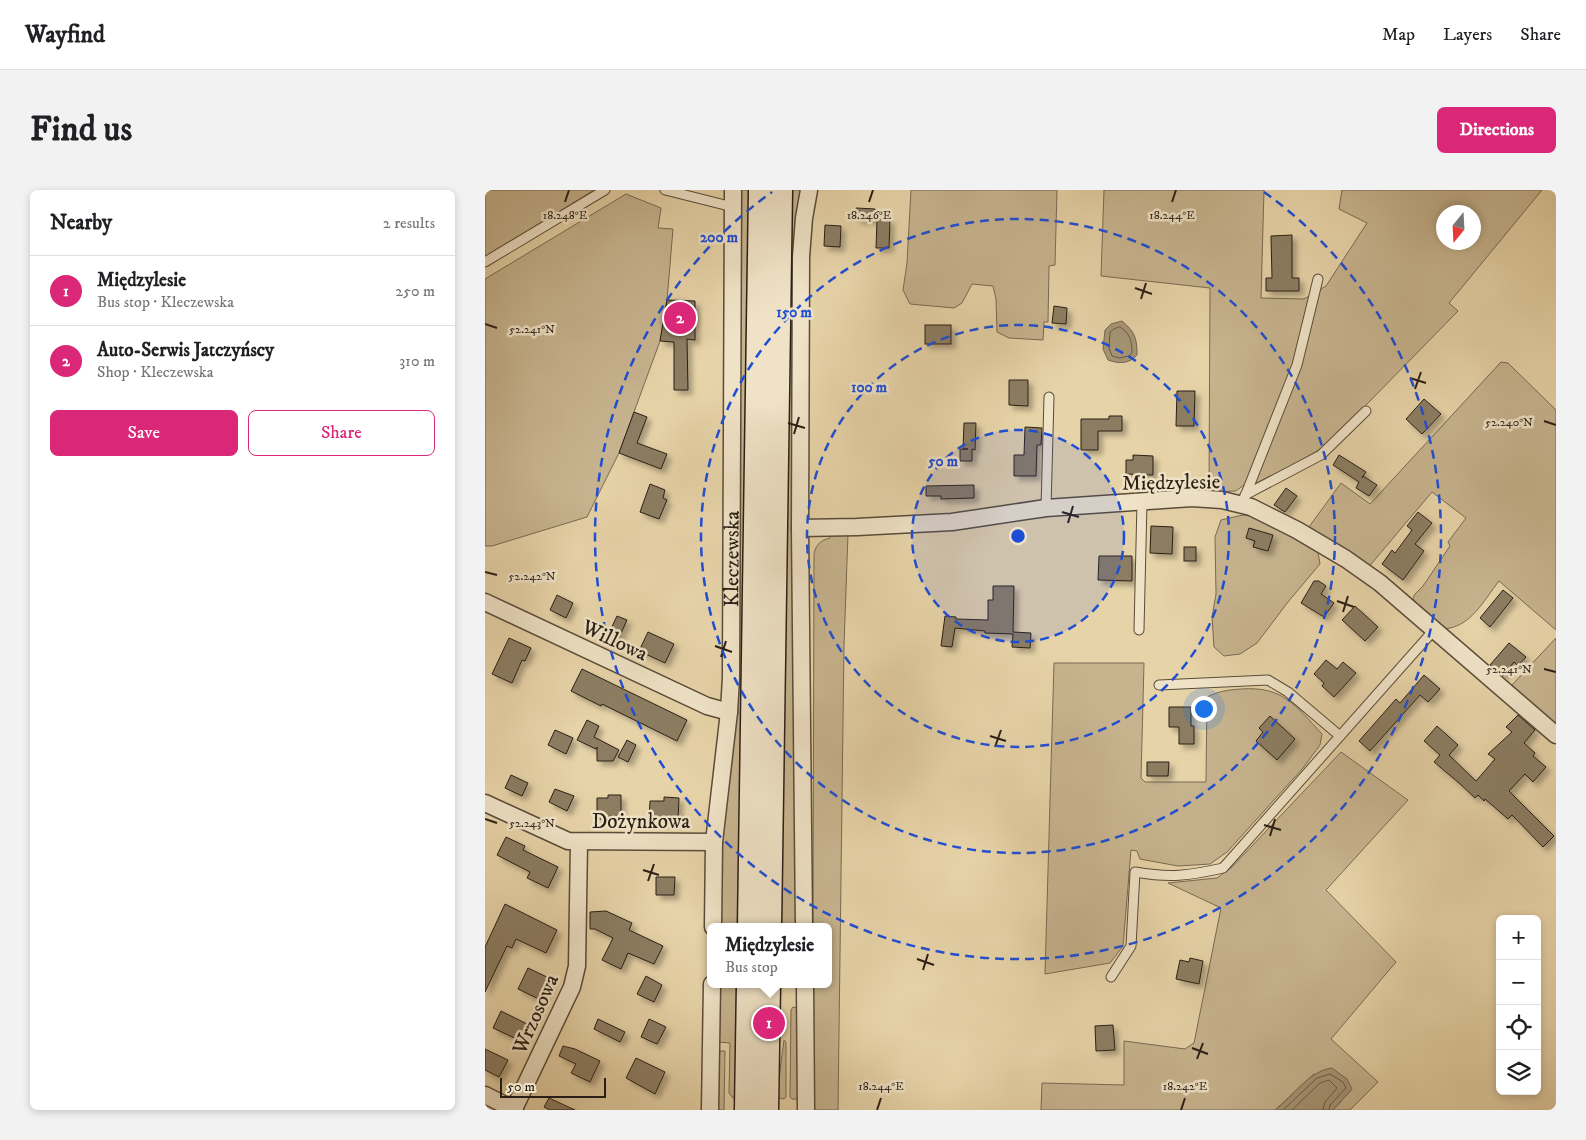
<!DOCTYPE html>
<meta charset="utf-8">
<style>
:root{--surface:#fff;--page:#f2f2f2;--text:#202124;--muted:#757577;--line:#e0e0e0;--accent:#db2777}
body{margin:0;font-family:"IM FELL DW Pica",serif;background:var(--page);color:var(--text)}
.controls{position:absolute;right:15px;bottom:15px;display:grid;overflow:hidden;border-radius:8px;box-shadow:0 2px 8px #0003}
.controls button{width:45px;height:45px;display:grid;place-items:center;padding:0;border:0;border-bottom:1px solid var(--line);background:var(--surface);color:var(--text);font:25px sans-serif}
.compass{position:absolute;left:951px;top:15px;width:45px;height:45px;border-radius:50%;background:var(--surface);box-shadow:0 2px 8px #0003;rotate:198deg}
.scale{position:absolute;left:15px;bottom:12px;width:106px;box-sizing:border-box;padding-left:5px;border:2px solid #2a1f16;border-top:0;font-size:14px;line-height:18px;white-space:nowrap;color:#2a1f16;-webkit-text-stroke:4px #efe2c6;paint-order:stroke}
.you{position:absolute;left:718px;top:518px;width:18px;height:18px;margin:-12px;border:4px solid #fff;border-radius:50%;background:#1a73e8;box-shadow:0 0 0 8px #1a73e833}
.badge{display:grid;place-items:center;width:32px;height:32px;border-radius:50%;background:var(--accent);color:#fff;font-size:16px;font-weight:700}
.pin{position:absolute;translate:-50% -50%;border:2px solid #fff;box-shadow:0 1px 5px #0006}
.popup{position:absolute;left:222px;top:733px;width:125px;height:65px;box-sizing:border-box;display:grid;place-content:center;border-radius:8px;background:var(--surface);filter:drop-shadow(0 1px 4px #0005);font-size:16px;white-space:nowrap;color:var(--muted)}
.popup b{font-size:19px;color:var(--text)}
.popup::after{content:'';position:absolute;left:50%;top:100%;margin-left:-10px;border:10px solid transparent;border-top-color:var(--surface)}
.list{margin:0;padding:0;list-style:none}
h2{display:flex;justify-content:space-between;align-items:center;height:65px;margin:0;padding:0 20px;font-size:21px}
h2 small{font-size:16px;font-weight:400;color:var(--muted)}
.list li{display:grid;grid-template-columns:32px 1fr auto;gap:15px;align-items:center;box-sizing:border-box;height:70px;padding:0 20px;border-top:1px solid var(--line)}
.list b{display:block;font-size:19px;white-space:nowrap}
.list p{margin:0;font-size:16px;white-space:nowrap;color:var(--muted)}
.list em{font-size:16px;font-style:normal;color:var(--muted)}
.actions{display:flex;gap:10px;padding:15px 20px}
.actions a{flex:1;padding:11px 0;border:1px solid var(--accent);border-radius:8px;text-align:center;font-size:18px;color:var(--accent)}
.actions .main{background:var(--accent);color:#fff}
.icon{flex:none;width:28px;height:28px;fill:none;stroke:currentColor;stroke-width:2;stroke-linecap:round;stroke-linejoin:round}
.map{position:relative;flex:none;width:1071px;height:920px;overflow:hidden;border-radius:8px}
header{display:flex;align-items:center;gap:30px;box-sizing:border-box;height:70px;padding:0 25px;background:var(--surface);border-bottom:1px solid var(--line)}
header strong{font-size:24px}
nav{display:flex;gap:28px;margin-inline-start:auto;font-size:18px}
.intro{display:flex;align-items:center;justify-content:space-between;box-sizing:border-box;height:120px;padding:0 30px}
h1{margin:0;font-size:35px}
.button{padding:12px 22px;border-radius:8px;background:var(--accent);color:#fff;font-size:18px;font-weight:700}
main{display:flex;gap:30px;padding:0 30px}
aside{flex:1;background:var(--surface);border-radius:8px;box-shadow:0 2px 8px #0003}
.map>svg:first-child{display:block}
.green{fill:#c7b48f;stroke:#786a52;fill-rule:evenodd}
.water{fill:#a79676;stroke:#756650}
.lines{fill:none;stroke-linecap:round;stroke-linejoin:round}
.shore{stroke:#685a46;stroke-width:1}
.building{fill:#8c7d62;stroke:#2a1f16;filter:url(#shadow)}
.lane-casing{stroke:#594c3a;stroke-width:11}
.street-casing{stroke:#594c3a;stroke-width:19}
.secondary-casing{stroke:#2a1f16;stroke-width:25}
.lane{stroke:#efe2c6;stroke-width:9}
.street{stroke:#efe2c6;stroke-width:16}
.secondary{stroke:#efe2c6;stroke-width:22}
.ticks{fill:none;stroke:#2a1f16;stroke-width:2}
.ring{fill:none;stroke:#1d4ed8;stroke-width:2.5;stroke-dasharray:9 6}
.labels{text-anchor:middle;stroke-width:5;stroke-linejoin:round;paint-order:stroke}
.street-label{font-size:21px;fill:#2a1f16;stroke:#efe2c6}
.ticks-label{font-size:12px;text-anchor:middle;fill:#2a1f16;stroke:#efe2c6;stroke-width:5;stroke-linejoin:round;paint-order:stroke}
.centre{fill:#1d4ed8;stroke:#efe2c6;stroke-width:2.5}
.ring-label{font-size:15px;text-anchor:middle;font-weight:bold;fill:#1d4ed8;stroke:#efe2c6;stroke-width:5;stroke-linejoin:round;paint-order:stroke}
</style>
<header>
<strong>Wayfind</strong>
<nav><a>Map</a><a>Layers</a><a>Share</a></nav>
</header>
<div class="intro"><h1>Find us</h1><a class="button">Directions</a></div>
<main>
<aside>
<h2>Nearby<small>2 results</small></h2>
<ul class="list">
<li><span class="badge">1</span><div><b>Międzylesie</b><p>Bus stop · Kleczewska</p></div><em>250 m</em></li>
<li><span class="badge">2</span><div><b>Auto-Serwis Jatczyńscy</b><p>Shop · Kleczewska</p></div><em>310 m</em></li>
</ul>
<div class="actions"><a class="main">Save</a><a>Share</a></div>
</aside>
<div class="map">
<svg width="1071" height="920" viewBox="0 0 1071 920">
<defs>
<filter id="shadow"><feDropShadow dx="4.5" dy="4.5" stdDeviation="2.5" flood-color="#0004"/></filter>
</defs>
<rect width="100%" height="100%" fill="#e7d3a8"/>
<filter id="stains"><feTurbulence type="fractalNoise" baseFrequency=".004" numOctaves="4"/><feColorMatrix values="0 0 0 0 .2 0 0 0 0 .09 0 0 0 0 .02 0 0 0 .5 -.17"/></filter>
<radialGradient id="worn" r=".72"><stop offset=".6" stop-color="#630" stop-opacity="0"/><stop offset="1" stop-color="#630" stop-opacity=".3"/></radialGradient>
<g class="green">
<path d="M0 0H109L0 67Z"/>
<path d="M254 0H268L256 737H234Z"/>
<path d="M304 0H318L313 737H294Z"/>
<path d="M426 0H572L570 75 564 76 563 132H559L558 150 524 148 512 142 511 109 508 96 487 94 477 113 469 118 425 114 418 100 422 73Z"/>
<path d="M619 0H779L776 108 819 109 841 96 882 33 854 19 857 0H1057L964 113 973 121 841 256 804 277 767 295H759L751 301 726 302 724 300 725 98 616 86ZM958 22H988V52H958Z"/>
<path d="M141 4 176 18 173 38 188 39 182 110 175 151 134 263 102 327 7 356H0V89Z"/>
<path d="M1016 172 1023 173 1071 220V440L1014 391C999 410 986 437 959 439L931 415 928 408 930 404 938 396 965 356 963 352 981 328 947 302 882 379 824 337 856 293 885 314Z"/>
<path d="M758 325 772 327 786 337 832 357 835 374 803 412 772 453 755 464 739 466 729 457 727 427 731 404 730 347 736 330Z"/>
<path d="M344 343 363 344 359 455 353 920H327L328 794H343V737H328L329 366C329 357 335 350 345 348Z"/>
<path d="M1071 448V535L1026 496Z"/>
<path d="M569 473H659L656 588 660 592H721L722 507C734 501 743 500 756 499 798 496 810 515 837 544L835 555 818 578 742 662 725 674 693 676 655 669 652 661 646 660 638 756 625 773 560 784Z"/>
<path d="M856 562 923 610 841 700 911 772 846 849 893 892 865 920H848L867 899 829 884 790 920H556L557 893 639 895V851L700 859 709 853 736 718 683 693 732 688 747 677Z"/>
<path d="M233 794H255L253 908H248L244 903 245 853 232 852Z"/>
<path d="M308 817 313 818 315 909H307L305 907 306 820Z"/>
<path d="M299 850 301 852V907L299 909 293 908 292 903Z"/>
<path d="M232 861H240L239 920H232Z"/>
</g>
<g class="water">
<path d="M637 131C650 142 652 148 652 165 644 174 634 174 623 170L618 159 620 140 626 134Z"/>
<path d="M847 878 862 889 867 899 848 920H790C808 907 823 881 847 878Z"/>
</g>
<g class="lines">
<g class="shore">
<path d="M635 137C645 143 647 151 647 163L644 166 634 168 627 166 624 158 625 142 629 139Z"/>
<path d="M798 920 832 888 845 884 858 892 861 898 845 915 844 920"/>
<path d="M807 920 835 893 844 890 852 898 840 912 838 920"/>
</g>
</g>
<g class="building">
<path d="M371 18 390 19 389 30 371 29Z"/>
<path d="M392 29H405L404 58H391Z"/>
<path d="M340 35 356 36 355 57 339 56Z"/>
<path d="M807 45V88H814V101H781V88H787L786 46Z"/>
<path d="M182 110 210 111V150L202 149 203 200H189V152L175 151Z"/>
<path d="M569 116 582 118 581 134 567 133Z"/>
<rect x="440" y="135" width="26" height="19"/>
<path d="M524 190H543V216L524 215Z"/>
<path d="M692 201H710L709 236H691Z"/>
<path d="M939 209 956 224 937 244 921 229Z"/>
<path d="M149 222 162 227 152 253 182 264 176 279 134 263Z"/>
<path d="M624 226H637V241H613V260H596V229H624Z"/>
<path d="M479 233H491L490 260 487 259V271H475V259H483H478Z"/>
<path d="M540 237 557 238 556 255H552L551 286H529V265H539Z"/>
<path d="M648 265 668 266V285L641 284V270H648Z"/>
<path d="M854 265 881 282 877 288 878 286 892 295 884 306 871 298 874 292 848 275Z"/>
<path d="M165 294 180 300 178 308 182 310 174 329 155 322Z"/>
<path d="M489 295V308L456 309V306H441V296Z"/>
<path d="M801 298 812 306 800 322 789 315Z"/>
<path d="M933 322 947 333 930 354 939 361 918 390 897 374 907 360 910 363 927 340 922 336Z"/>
<path d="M666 336 688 337 687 364 665 363Z"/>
<path d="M764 338 788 345 783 361 768 357 770 351 761 348Z"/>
<rect x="699" y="357" width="12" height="14"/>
<path d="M614 366H647V391L613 390Z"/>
<path d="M829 391H834L841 396 836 404 849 413 839 427 816 413Z"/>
<path d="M508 396H529L528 442 546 443 545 458 527 457 528 444 500 443V441L470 438 467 457 456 456 460 426 471 427V429L503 430V410H508Z"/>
<path d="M1018 400 1028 408 1005 437 995 428Z"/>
<path d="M72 405 88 413 81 428 65 420Z"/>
<path d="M870 416 893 437 880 451 857 430Z"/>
<path d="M132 426 142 430 133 450 123 445Z"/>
<path d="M163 442 189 454 180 473 154 461Z"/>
<path d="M24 448 46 458 40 471 37 470 27 493 7 484Z"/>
<path d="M1024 453 1041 467 1033 476 1029 472 1018 486 1005 475Z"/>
<path d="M841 470 852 479 858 472 871 483 849 507 837 496 839 493 829 484Z"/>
<path d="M97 479 202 530 192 551 117 514 116 516 86 501Z"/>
<path d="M939 485 955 499 943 512 935 505 885 561 874 551 911 509 915 513Z"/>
<path d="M684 517H706V536H709V554H694V537H684Z"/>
<path d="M1033 525 1050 540 1039 553 1050 563 1048 566 1061 577 1048 592 1040 584 1024 601 1069 646 1058 657 1027 625 1023 629 1000 609 999 611 993 605 990 608 974 593 949 572 955 565 939 551 952 536 973 555 964 565 991 591 1010 569 1003 564 1027 542 1021 537Z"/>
<path d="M785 526 810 549 792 570 771 551 778 542 774 538Z"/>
<path d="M102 530 114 536 109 547 134 560 128 571H112V557L111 559 92 550Z"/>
<path d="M70 540 88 548 81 564 63 555Z"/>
<path d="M142 550 151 555 143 572 133 567Z"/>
<path d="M662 572H684L683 586H662Z"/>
<path d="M26 585 43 593 37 606 20 598Z"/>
<path d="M70 599 89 606 82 621 64 612Z"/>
<path d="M123 605H136V626H125V629H112V608H123Z"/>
<path d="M179 607 194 608 193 629 164 630 165 611H179Z"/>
<path d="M21 647 40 656 38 660 73 677 63 698 42 688 45 682 12 665Z"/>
<path d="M171 687H190L189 705H171Z"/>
<path d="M20 714 72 740 61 763 31 749 27 758 22 756 0 802V757Z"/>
<path d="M121 721 147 733 144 740 178 756 169 774 143 763 136 779 117 770 128 748 110 739H105V722Z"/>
<path d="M705 768 718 771 714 794 691 789 695 770 704 772Z"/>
<path d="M43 778 66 789 56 810 33 799Z"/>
<path d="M161 786 177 795 169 812 152 804Z"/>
<path d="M16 821 44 835 36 851 8 838Z"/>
<path d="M113 829 140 842 135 852 109 839Z"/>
<path d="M164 829 181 837 172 854 156 847Z"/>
<path d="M628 835 630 860 611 861 610 836Z"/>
<path d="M78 856 90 859 115 871 105 892 86 883 91 874 74 866Z"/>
<path d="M0 859 23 870 14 887 0 880Z"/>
<path d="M151 868 180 882 170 904 141 888Z"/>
<path d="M64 908 90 920H65L59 917Z"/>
</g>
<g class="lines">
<g class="lane-casing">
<g id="lane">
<path d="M180 0 248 17"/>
<path d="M0 72 120 0"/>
<path d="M760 305 836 265 881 221"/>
<path d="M757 314 812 175 833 89"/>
<path d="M561 318 564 207"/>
<path d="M654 440 657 312"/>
<path d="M674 495 783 490 803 502 855 546"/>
<path d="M626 787 646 756 650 682C685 688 703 686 738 678L949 440"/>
</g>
</g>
<g class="street-casing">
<g id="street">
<path d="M315 338 372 337 467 332 561 318 707 308 737 310 766 317 812 340 861 369 895 393 1071 545"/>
<path d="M0 412 222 516 244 522"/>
<path d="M0 613 83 651 229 652"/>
<path id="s1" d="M228 737 229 652 244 522 246 487 248 0"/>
<path d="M319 737 315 338 316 67 319 28 324 0"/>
<path d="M320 794 321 920"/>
<path d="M0 905 30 920"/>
<path d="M29 919 87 797 92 776 94 652"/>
<path d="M225 920 227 794"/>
</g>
</g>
<g class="secondary-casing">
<g id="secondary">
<path d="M264 737 275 0"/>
<path d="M285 737 296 0"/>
<path d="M261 920 263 794"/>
<path d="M282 920 284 794"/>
</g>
</g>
<use href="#lane" class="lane"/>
<use href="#street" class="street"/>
<use href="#secondary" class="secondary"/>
</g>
<path class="ticks" d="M80 12 84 0M384 12 388 0M687 12 691 0M650 98 667 104M656 109 661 93M0 134 12 138M925 188 941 193M930 199 936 182M1059 231 1071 235M303 233 320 238M309 244 314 227M577 322 594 327M583 333 588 316M0 382 12 385M852 411 869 417M858 422 863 406M230 456 247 462M236 467 241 451M1059 479 1071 482M505 546 521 551M510 557 516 540M0 629 12 633M779 635 796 640M785 646 790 629M158 680 174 685M163 691 169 674M432 769 449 775M438 780 443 764M707 858 723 864M712 869 718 853M392 920 396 908M696 920 700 908"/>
<circle cx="533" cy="346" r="106" fill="#1d4ed8" fill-opacity=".12"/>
<g class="ring">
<circle cx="533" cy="346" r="106"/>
<circle cx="533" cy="346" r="211"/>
<circle cx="533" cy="346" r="317"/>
<path d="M779 2A423 423 0 1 1 287 2"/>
</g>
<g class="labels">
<g class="street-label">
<text transform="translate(686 292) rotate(-1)" y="7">Międzylesie</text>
<text dy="7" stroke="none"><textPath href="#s1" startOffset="369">Kleczewska</textPath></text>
<text transform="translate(130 450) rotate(25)" y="7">Willowa</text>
<text x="156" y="638">Dożynkowa</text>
<text transform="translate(50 824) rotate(-66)" y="7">Wrzosowa</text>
</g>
</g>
<g class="ticks-label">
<text x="80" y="29">18.248°E</text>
<text x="384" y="29">18.246°E</text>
<text x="687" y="29">18.244°E</text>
<text x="47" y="143">52.241°N</text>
<text x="1024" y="236">52.240°N</text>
<text x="47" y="390">52.242°N</text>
<text x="1024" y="483">52.241°N</text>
<text x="47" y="637">52.243°N</text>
<text x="396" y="900">18.244°E</text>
<text x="700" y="900">18.242°E</text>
</g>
<circle cx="533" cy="346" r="8" class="centre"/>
<g class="ring-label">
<text x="234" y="52">200 m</text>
<text x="309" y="127">150 m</text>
<text x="384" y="202">100 m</text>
<text x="458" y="276">50 m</text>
</g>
<rect width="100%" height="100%" filter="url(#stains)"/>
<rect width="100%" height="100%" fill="url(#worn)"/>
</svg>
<div class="controls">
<button>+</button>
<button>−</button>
<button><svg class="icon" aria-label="locate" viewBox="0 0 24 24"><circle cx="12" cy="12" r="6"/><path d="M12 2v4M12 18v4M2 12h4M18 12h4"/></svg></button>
<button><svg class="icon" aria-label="layers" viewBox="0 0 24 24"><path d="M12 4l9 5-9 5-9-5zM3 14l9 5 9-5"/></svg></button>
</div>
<svg class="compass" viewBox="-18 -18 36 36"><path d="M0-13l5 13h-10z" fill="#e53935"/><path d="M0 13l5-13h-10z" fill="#757577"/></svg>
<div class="scale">50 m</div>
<div class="you"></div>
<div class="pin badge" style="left:284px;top:833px">1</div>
<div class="popup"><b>Międzylesie</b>Bus stop</div>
<div class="pin badge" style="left:195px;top:128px">2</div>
</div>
</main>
